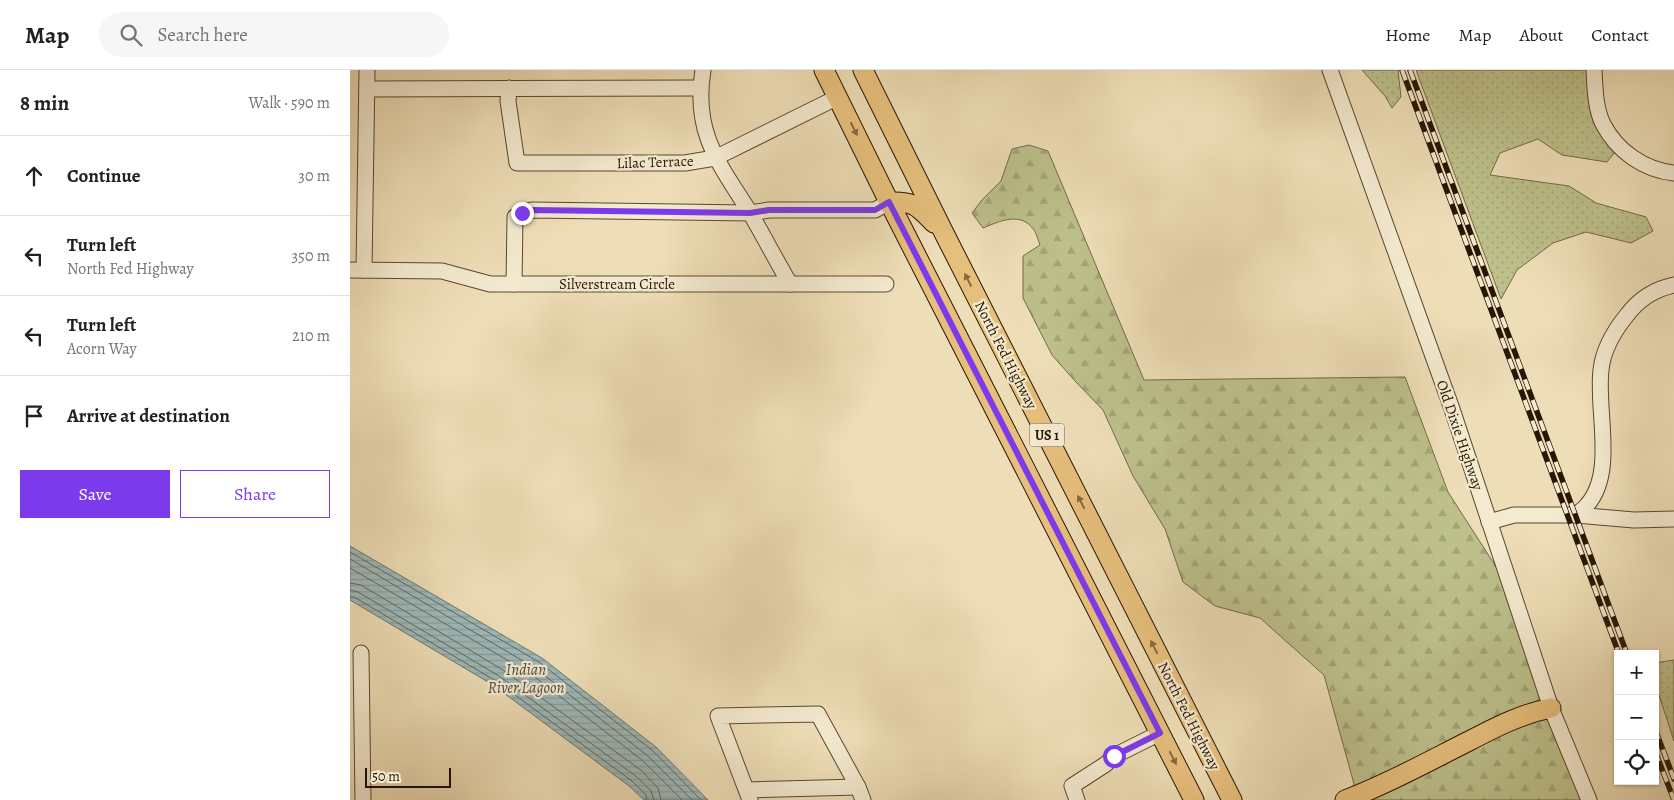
<!DOCTYPE html>
<meta charset="utf-8">
<style>
:root{--surface:#fff;--page:#f6f6f6;--text:#202124;--muted:#757577;--line:#e0e0e0;--accent:#7c3aed}
body{margin:0;font-family:Alegreya,serif;background:var(--page);color:var(--text)}
.controls{position:absolute;right:15px;bottom:15px;display:grid;overflow:hidden;border-radius:0px;box-shadow:0 1px 4px #0004}
.controls button{width:45px;height:45px;display:grid;place-items:center;padding:0;border:0;border-bottom:1px solid var(--line);background:var(--surface);color:var(--text);font:25px sans-serif}
.scale{position:absolute;left:15px;bottom:12px;width:86px;box-sizing:border-box;padding-left:5px;border:2px solid #261603;border-top:0;font-size:14px;line-height:18px;white-space:nowrap;color:#261603;-webkit-text-stroke:4px #f4ead0;paint-order:stroke}
.stop{position:absolute;width:15px;height:15px;margin:-11px;border:4px solid #7c3aed;border-radius:50%;background:#fff}
.stop.end{background:#7c3aed;border-color:#fff;box-shadow:0 1px 5px #0008}
.list{margin:0;padding:0;list-style:none}
h2{display:flex;justify-content:space-between;align-items:center;height:65px;margin:0;padding:0 20px;font-size:21px}
h2 small{font-size:16px;font-weight:400;color:var(--muted)}
.list li{display:grid;grid-template-columns:32px 1fr auto;gap:15px;align-items:center;box-sizing:border-box;height:80px;padding:0 20px;border-top:1px solid var(--line)}
.list b{display:block;font-size:19px;white-space:nowrap}
.list p{margin:0;font-size:16px;white-space:nowrap;color:var(--muted)}
.list em{font-size:16px;font-style:normal;color:var(--muted)}
.actions{display:flex;gap:10px;padding:15px 20px}
.actions a{flex:1;padding:11px 0;border:1px solid var(--accent);border-radius:0px;text-align:center;font-size:18px;color:var(--accent)}
.actions .main{background:var(--accent);color:#fff}
.icon{flex:none;width:28px;height:28px;fill:none;stroke:currentColor;stroke-width:2;stroke-linecap:round;stroke-linejoin:round}
.map{position:relative;flex:none;width:1324px;height:730px;overflow:hidden}
header{display:flex;align-items:center;gap:30px;box-sizing:border-box;height:70px;padding:0 25px;background:var(--surface);border-bottom:1px solid var(--line)}
header strong{font-size:24px}
nav{display:flex;gap:28px;margin-inline-start:auto;font-size:18px}
.search{width:350px;height:45px;background:var(--page);display:flex;align-items:center;gap:12px;box-sizing:border-box;padding:0 18px;border-radius:28px;color:var(--muted);font-size:19px}
main{display:flex}
aside{flex:1;background:var(--surface)}
.map>svg:first-child{display:block}
.grass{fill:url(#grass-dots);stroke:#726b47}
.forest{fill:url(#forest-firs);stroke:#726b47}
.water{fill:url(#water-rules);stroke:#6e7870}
.lines{fill:none;stroke-linecap:round;stroke-linejoin:round}
.shore{stroke:#62685e;stroke-width:1}
.minor-casing{stroke:#584830;stroke-width:17}
.major-casing{stroke:#261603;stroke-width:21}
.minor{stroke:#f4ead0;stroke-width:15}
.major{stroke:#e7bf7c;stroke-width:19}
.rail-casing{stroke:#261603;stroke-width:5.5}
.rail{stroke:#f4ead0;stroke-width:4;stroke-dasharray:11;stroke-linecap:butt}
.oneway{fill:#866a40}
.route{stroke:#7c3aed;stroke-width:6}
.labels{text-anchor:middle;stroke-width:4.5;stroke-linejoin:round;paint-order:stroke}
.shield{fill:#f4ead0;stroke:#645640;stroke-width:1}
.shield-label{font-size:14px;font-weight:bold;fill:#261603}
.street-label{font-size:15px;fill:#261603;stroke:#f4ead0}
.water-label{font-size:16px;font-style:italic;fill:#504f43;stroke:#f4ead0}
</style>
<header>
<strong>Map</strong>
<div class="search"><svg class="icon" aria-label="search" viewBox="0 0 24 24"><circle cx="10" cy="10" r="6"/><path d="M15 15l6 6"/></svg>Search here</div>
<nav><a>Home</a><a>Map</a><a>About</a><a>Contact</a></nav>
</header>
<main>
<aside>
<h2>8 min<small>Walk · 590 m</small></h2>
<ul class="list">
<li><svg class="icon" aria-label="ahead" viewBox="0 0 24 24"><path d="M12 20V5M6 11l6-6 6 6"/></svg><div><b>Continue</b></div><em>30 m</em></li>
<li><svg class="icon" aria-label="left" viewBox="0 0 24 24"><path d="M17 20v-9H6M10 6l-5 5 5 5"/></svg><div><b>Turn left</b><p>North Fed Highway</p></div><em>350 m</em></li>
<li><svg class="icon" aria-label="left" viewBox="0 0 24 24"><path d="M17 20v-9H6M10 6l-5 5 5 5"/></svg><div><b>Turn left</b><p>Acorn Way</p></div><em>210 m</em></li>
<li><svg class="icon" aria-label="arrive" viewBox="0 0 24 24"><path d="M6 21V4h12l-3 4 3 4H6"/></svg><div><b>Arrive at destination</b></div></li>
</ul>
<div class="actions"><a class="main">Save</a><a>Share</a></div>
</aside>
<div class="map">
<svg width="1324" height="730" viewBox="0 0 1324 730">
<defs>
<pattern id="grass-dots" width="8" height="8" patternUnits="userSpaceOnUse" patternTransform="scale(1.25)"><rect width="8" height="8" fill="#bdc08b"/><path d="M2 2h.1M6 6h.1" fill="none" stroke="#a2a476" stroke-width="1.8" stroke-linecap="round"/></pattern>
<pattern id="forest-firs" width="22" height="20" patternUnits="userSpaceOnUse" patternTransform="scale(1.25)"><rect width="22" height="20" fill="#bdc08b"/><path d="M5 1l3.5 6h-7zM16 11l3.5 6h-7z" fill="#a2a476"/></pattern>
<pattern id="water-rules" width="6" height="5" patternUnits="userSpaceOnUse" patternTransform="scale(1.25)"><rect width="6" height="5" fill="#9eb9b9"/><path d="M0 2.5h6" fill="none" stroke="#889e9d"/></pattern>
</defs>
<rect width="100%" height="100%" fill="#eedeb7"/>
<filter id="stains"><feTurbulence type="fractalNoise" baseFrequency=".004" numOctaves="4"/><feColorMatrix values="0 0 0 0 .2 0 0 0 0 .09 0 0 0 0 .02 0 0 0 .5 -.17"/></filter>
<radialGradient id="worn" r=".72"><stop offset=".6" stop-color="#630" stop-opacity="0"/><stop offset="1" stop-color="#630" stop-opacity=".3"/></radialGradient>
<g class="grass">
<path d="M1012 0H1048L1051 27 1042 38 1035 26Z"/>
<path d="M1066 0H1247L1245 25 1271 75 1257 92 1212 85 1188 69 1150 83 1140 105 1219 116 1246 133 1296 147 1303 161 1281 173 1236 162 1203 173 1167 200 1151 229Z"/>
<path d="M1324 590V671L1305 613V593Z"/>
</g>
<path class="forest" d="M679 75 698 81 794 310 1055 307 1098 422 1159 517 1204 631 1230 730H995L1004 714 974 605 910 548 865 536 833 512 815 459 783 406 753 340 725 311 702 285 673 228V186L690 175C688 171 687 164 684 160 671 141 650 151 633 158L622 143 632 130 651 111 662 79Z"/>
<path class="water" d="M0 476 192 588 306 677 358 730H294L279 716 143 615 0 530Z"/>
<g class="lines">
<g class="shore">
<path d="M0 482 189 592 303 681 351 730"/>
<path d="M0 489 185 598 298 686 342 730"/>
<path d="M0 498 181 604 293 691 332 730"/>
<path d="M0 513 11 515 153 600 292 701 308 718 311 730"/>
<path d="M0 520 8 522 149 606 287 707 301 721 304 730"/>
<path d="M0 527H4L146 611 282 711 296 725 297 730"/>
</g>
<g class="minor-casing">
<g id="minor">
<path d="M353 0C343 62 368 92 399 141 413 165 426 190 440 214"/>
<path d="M980 0 1102 339 1201 638 1239 730"/>
<path d="M1244 0C1245 17 1245 38 1253 54 1267 81 1294 100 1324 103"/>
<path d="M159 18 158 31 167 93H335L365 88 488 27"/>
<path d="M17 19 350 18"/>
<path d="M0 200 92 201 140 214H536"/>
<path d="M14 200 17 0"/>
<path d="M164 214 165 147 172 143 182 140 400 143 419 140H525L539 132"/>
<path d="M1226 445C1229 442 1234 439 1237 435 1266 403 1246 339 1251 300 1253 280 1264 261 1277 245 1289 229 1304 219 1324 215"/>
<path d="M1139 452 1164 445H1226L1284 450 1324 449"/>
<path d="M11 583 13 730"/>
<path d="M397 720 508 717"/>
<path d="M400 730 368 646 468 644 508 717 513 730"/>
<path d="M727 730 722 716 756 694 764 686 810 663"/>
</g>
</g>
<g class="major-casing">
<g id="major">
<path d="M474 0 539 132 844 730"/>
<path d="M513 0 594 163 882 730"/>
<path d="M539 132C565 131 567 136 584 153"/>
<path d="M995 730C1038 714 1079 691 1119 671 1146 657 1171 644 1201 638"/>
</g>
</g>
<use href="#minor" class="minor"/>
<use href="#major" class="major"/>
<g class="rail-casing">
<g id="rail">
<path d="M1052 0 1269 584"/>
<path d="M1060 0 1277 584"/>
<path d="M1305 659 1324 709"/>
<path d="M1305 681 1324 730"/>
</g>
</g>
<use href="#rail" class="rail"/>
</g>
<defs><path id="oneway-solid" d="M-6-.8H1V-3.2L6.5 0L1 3.2V.8H-6Z" transform="scale(1.25)"/></defs>
<g class="oneway">
<use href="#oneway-solid" transform="translate(504 59) rotate(64)"/>
<use href="#oneway-solid" transform="translate(618 210) rotate(-117)"/>
<use href="#oneway-solid" transform="translate(731 432) rotate(-117)"/>
<use href="#oneway-solid" transform="translate(804 577) rotate(-117)"/>
<use href="#oneway-solid" transform="translate(823 688) rotate(63)"/>
</g>
<g class="lines">
<path class="route" d="M172 143 182 140 400 143 419 140H525L539 132 810 663 764 686"/>
</g>
<g class="labels">
<rect class="shield" x="679.5" y="353.5" width="35" height="23" rx="4"/>
<g class="shield-label">
<text x="697" y="370">US 1</text>
</g>
<g class="street-label">
<text transform="translate(305 92) rotate(-2)" y="5">Lilac Terrace</text>
<text x="267" y="219">Silverstream Circle</text>
<text transform="translate(656 285) rotate(63)" y="5">North Fed Highway</text>
<text transform="translate(1110 365) rotate(71)" y="5">Old Dixie Highway</text>
<text transform="translate(839 646) rotate(63)" y="5">North Fed Highway</text>
</g>
<g class="water-label">
<text x="176" y="605">Indian<tspan x="176" dy="18">River Lagoon</tspan></text>
</g>
</g>
<rect width="100%" height="100%" filter="url(#stains)"/>
<rect width="100%" height="100%" fill="url(#worn)"/>
</svg>
<div class="controls">
<button>+</button>
<button>−</button>
<button><svg class="icon" aria-label="locate" viewBox="0 0 24 24"><circle cx="12" cy="12" r="6"/><path d="M12 2v4M12 18v4M2 12h4M18 12h4"/></svg></button>
</div>
<div class="scale">50 m</div>
<div class="stop" style="left:764px;top:686px"></div>
<div class="stop end" style="left:172px;top:143px"></div>
</div>
</main>
